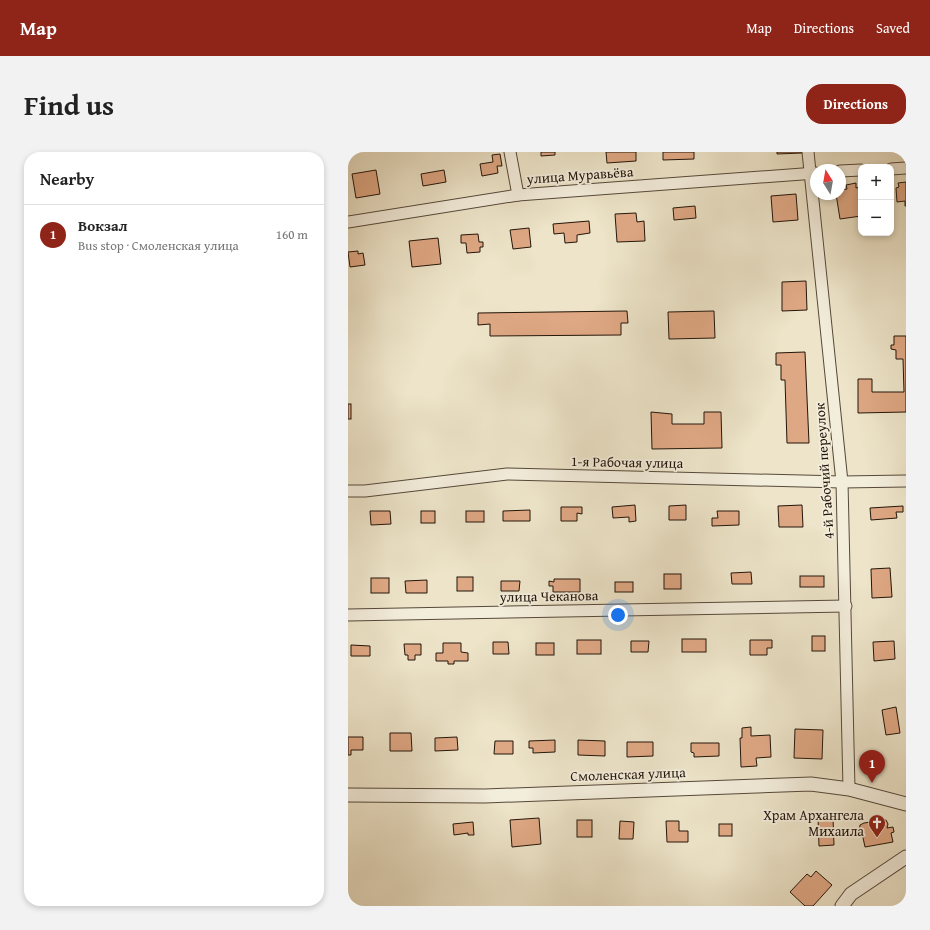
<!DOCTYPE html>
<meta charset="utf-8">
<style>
:root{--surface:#fff;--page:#f2f2f2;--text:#222;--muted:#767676;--line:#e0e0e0;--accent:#8f2418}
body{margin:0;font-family:"Gentium Book Plus",serif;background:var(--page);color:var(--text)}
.controls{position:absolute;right:12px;top:12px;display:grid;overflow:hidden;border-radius:8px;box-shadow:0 2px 6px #0003}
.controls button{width:36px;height:36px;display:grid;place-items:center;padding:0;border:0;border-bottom:1px solid var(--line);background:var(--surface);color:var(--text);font:20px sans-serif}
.compass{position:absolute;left:462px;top:12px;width:36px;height:36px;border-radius:50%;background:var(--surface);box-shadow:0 2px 6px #0003;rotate:349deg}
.you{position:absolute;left:270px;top:463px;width:14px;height:14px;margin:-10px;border:3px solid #fff;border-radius:50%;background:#1a73e8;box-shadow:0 0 0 6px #1a73e833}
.badge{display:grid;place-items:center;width:26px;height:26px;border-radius:50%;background:var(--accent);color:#fff;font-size:13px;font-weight:700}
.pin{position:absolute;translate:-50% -33px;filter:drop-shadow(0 1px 2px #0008)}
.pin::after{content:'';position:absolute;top:21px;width:14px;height:12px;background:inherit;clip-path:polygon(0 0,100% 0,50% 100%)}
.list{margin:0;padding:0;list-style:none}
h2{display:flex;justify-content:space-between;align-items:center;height:52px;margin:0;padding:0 16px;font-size:17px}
h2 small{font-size:13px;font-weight:400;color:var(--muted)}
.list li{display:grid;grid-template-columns:26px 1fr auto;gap:12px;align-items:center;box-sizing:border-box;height:60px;padding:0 16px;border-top:1px solid var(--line)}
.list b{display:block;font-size:15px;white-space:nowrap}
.list p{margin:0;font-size:13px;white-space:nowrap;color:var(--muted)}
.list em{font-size:13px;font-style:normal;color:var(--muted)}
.map{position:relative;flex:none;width:558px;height:754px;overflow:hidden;border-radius:16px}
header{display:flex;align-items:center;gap:24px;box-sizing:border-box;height:56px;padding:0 20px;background:var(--accent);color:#fff}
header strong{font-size:19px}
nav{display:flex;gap:22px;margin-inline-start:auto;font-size:14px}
.intro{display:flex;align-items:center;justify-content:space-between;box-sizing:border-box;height:96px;padding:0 24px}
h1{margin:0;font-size:28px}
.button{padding:10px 18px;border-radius:16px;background:var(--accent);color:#fff;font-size:14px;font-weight:700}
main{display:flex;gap:24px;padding:0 24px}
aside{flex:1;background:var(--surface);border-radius:16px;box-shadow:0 2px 6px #0003}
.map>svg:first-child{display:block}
.building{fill:#dfa884;stroke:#23150a}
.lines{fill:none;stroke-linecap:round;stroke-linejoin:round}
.minor-casing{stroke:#56493a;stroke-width:13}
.tertiary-casing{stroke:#56493a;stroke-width:15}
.minor{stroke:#f3eddc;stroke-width:11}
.tertiary{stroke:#f3eddc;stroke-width:13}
.labels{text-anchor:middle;stroke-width:3.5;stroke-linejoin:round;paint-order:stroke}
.street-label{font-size:14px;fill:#23150a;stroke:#f3eddc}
.poi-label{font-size:14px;fill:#23150a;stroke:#f3eddc;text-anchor:end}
</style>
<header>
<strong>Map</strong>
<nav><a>Map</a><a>Directions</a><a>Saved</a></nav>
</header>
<div class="intro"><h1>Find us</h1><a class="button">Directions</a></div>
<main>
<aside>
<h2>Nearby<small></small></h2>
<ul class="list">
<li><span class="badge">1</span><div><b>Вокзал</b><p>Bus stop · Смоленская улица</p></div><em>160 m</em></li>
</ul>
</aside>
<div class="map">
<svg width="558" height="754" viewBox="0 0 558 754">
<rect width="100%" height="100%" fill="#ede4c9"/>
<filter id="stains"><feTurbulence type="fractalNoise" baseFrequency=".005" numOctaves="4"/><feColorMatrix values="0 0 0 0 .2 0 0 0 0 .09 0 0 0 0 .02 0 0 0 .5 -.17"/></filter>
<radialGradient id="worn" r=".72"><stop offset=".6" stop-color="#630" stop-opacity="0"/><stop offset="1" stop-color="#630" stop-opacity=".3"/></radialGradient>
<g class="building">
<path d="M193 0H207V3L193 4Z"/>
<path d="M258 0H288V9L259 11Z"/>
<path d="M315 0H346V7L315 8Z"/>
<path d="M429 0H454V1L429 2Z"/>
<path d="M152 2 154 14H149L150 21 134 24 132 12 145 10 144 3Z"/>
<path d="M28 18 32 42 8 46 4 22Z"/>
<path d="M96 18 98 30 75 34 73 22Z"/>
<path d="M558 30V54H557V49L549 50 548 36 551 35 550 31Z"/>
<path d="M508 31V36L513 35V64L492 67 488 42H492V38L499 37 498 33Z"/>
<path d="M448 42 450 68 425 70 423 44Z"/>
<path d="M347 54 348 66 326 68 325 56Z"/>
<path d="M288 61 289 70 296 69 297 89 269 90 267 62Z"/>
<path d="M241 69 242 81 229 83V90L217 91 216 81 206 82 205 72Z"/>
<path d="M181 76 183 95 165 97 162 78Z"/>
<path d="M130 82 131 90H135V95H132V100L119 101 118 91H113V83Z"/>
<path d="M90 86 93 112 64 115 61 89Z"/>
<path d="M10 99V102L15 101 17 113 2 115 0 100Z"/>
<path d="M458 129 459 158 434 159V130Z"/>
<path d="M279 159 280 171H273V183L142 184V172L130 173V161Z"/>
<path d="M366 159 367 186 321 187 320 160Z"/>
<path d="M546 184H558V260L510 261V227H524V240H556L555 207H548V198L543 197V193H546Z"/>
<path d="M457 200 461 291H439L437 228H433V213H428V201Z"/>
<rect x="0" y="252" width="3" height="15"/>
<path d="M303 260 324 262V272H356V260H373L374 296 304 297Z"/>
<path d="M287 353 288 369 281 370V365L265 366 264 355Z"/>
<path d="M338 353V368H321V354Z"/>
<path d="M454 353 455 375H431L430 354Z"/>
<path d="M555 354V360H548L549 366 523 368 522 356Z"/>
<path d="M213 355H234V362L229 361V369H213Z"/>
<path d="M182 358V369H155V359Z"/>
<path d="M22 359H42L43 372 23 373Z"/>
<rect x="73" y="359" width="14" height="12"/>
<rect x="118" y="359" width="18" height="11"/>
<path d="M369 359H391V373L364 374V366H370Z"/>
<path d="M542 416 544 445 524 446 523 417Z"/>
<path d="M403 420 404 432H384L383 421Z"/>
<rect x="316" y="422" width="17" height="15"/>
<rect x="452" y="424" width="24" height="11"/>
<rect x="109" y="425" width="16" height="14"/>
<rect x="23" y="426" width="18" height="15"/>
<path d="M206 427H232V440H205V434H201V429L206 430Z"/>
<path d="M79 428V441H58L57 429Z"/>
<path d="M153 429H172L171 439H153Z"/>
<rect x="267" y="430" width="18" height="10"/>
<rect x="464" y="484" width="13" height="15"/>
<rect x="334" y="487" width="24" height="13"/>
<rect x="229" y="488" width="24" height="14"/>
<path d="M402 488H424V496H419V503H402Z"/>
<path d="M283 489H301L300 500H283Z"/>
<path d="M546 489 547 507 526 509 525 490Z"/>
<path d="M145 490H160L161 502H145Z"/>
<path d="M95 491H113V500L120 501V509H106V512H100V509H88V501H95Z"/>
<rect x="188" y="491" width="18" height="12"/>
<path d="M56 492H73V503H67V508H60V503H57Z"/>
<path d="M3 493 22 494V504H3Z"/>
<path d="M548 555 552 581 538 583 534 558Z"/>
<path d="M403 575V584L422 583 423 605 408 606 409 614 393 615 392 586H394V576Z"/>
<path d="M447 577 475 578 474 607 446 606Z"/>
<path d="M42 581H63L64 599H42Z"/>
<path d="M0 585H15V598H3V603H0Z"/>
<path d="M109 585 110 598 87 599V586Z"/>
<path d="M207 588V600L185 601V596H181V589Z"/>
<path d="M230 588 257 589V604L230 603Z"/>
<path d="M147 589H165V602H146Z"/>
<path d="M279 590H305V604L279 605Z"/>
<path d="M343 591H371V604L346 605V601L343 600Z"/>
<path d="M191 666 193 692 164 695 162 668Z"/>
<path d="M470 666H485L486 693 471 694Z"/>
<rect x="229" y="668" width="15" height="17"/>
<path d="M538 668 540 672 539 676 545 675 546 680 543 681 545 690 517 695 514 681 511 680 512 673 516 671Z"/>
<path d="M272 669 286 670 285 687H271Z"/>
<path d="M318 669H331V679H340V690H319Z"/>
<path d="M125 670 126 683H120V681L106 683 105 672Z"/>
<rect x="371" y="672" width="13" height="12"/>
<path d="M468 719 484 733 465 754H457L442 740 459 722 463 725Z"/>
</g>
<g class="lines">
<g class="minor-casing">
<g id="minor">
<path d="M162 0 170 43"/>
<path d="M460 0 494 330 501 637"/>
<path d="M543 17 558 16"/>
<path d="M492 19 513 18"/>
<path d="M0 70 170 43 468 21"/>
<path d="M0 339H17L159 322 494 330 558 329"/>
<path d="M0 463 498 454"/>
</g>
</g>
<g class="tertiary-casing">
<g id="tertiary">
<path d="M0 643 137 644 463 632 501 637 558 652"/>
<path d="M494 754 503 742 558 705"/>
</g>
</g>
<use href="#minor" class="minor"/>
<use href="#tertiary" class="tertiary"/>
</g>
<defs>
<g id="church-pin" transform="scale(0.9)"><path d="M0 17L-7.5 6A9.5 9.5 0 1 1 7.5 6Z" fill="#8f2418" stroke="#f3eddc"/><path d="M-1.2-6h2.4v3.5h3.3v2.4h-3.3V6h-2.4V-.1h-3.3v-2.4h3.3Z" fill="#fff"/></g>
</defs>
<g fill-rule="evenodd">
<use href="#church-pin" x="529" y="671"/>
</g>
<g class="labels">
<g class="street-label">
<text transform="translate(232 23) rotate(-4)" y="5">улица Муравьёва</text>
<text transform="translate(279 310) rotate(1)" y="5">1-я Рабочая улица</text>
<text transform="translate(476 319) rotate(-94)" y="5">4-й Рабочий переулок</text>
<text transform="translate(201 444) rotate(-1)" y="5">улица Чеканова</text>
<text transform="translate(280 622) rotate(-2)" y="5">Смоленская улица</text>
</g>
<g class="poi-label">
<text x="516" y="668">Храм Архангела<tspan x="516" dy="16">Михаила</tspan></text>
</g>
</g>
<rect width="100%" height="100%" filter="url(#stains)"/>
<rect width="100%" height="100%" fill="url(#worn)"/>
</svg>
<div class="controls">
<button>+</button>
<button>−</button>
</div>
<svg class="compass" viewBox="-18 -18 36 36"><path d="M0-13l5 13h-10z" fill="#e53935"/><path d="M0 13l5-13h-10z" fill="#767676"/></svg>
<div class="you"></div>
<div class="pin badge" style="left:524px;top:631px">1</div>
</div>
</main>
